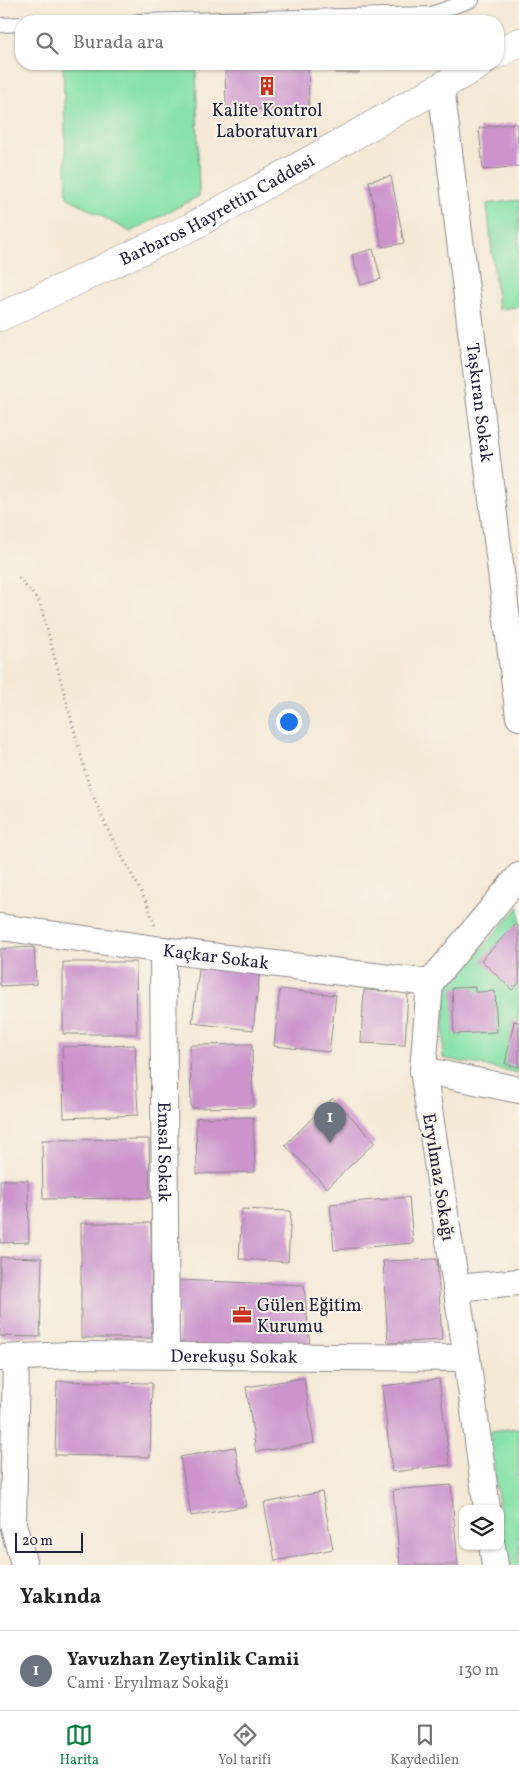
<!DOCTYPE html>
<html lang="tr">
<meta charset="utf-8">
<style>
:root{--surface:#fff;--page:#f6f6f6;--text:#222;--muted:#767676;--line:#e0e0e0;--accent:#0b8043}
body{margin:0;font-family:Vollkorn,serif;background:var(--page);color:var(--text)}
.controls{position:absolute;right:15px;bottom:15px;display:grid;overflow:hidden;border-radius:10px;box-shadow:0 1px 4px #0004}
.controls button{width:45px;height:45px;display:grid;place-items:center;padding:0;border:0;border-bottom:1px solid var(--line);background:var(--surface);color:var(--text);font:25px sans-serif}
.scale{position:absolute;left:15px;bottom:12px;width:68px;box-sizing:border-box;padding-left:5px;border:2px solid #22223b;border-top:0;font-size:14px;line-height:18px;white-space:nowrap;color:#22223b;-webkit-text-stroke:4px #f7f3e8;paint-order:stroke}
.you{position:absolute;left:288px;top:721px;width:18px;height:18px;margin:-12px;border:4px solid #fff;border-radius:50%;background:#1a73e8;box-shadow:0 0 0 8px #1a73e833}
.badge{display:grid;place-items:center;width:32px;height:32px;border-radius:50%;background:var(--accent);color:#fff;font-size:16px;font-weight:700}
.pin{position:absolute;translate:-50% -41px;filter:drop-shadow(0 1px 2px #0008)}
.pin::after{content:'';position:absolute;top:26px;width:18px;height:15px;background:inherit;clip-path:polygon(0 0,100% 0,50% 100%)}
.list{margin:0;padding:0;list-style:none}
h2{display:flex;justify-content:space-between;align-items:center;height:65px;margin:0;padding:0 20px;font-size:21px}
h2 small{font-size:16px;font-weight:400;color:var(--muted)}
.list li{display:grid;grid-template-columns:32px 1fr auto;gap:15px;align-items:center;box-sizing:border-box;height:80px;padding:0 20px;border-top:1px solid var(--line)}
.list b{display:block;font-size:19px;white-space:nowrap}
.list p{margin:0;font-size:16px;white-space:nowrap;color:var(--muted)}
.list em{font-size:16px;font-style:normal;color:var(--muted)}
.icon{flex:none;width:28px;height:28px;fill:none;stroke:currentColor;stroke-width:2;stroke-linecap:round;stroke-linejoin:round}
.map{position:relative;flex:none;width:519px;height:1565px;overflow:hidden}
.search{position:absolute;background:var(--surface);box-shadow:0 1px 4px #0004;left:15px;right:15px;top:15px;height:55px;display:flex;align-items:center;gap:12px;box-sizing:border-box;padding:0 18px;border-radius:20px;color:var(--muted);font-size:19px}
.sheet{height:145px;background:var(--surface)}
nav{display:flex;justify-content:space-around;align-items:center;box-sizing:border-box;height:70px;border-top:1px solid var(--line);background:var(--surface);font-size:14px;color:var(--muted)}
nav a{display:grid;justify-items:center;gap:2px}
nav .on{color:var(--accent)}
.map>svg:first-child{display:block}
.green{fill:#88e2a7;stroke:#558271}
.building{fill:#cc93ce}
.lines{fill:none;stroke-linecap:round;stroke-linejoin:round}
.service-casing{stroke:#8c8688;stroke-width:16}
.minor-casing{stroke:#8c8688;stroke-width:28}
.tertiary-casing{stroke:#8c8688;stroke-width:29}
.path{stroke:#8c8688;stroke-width:3;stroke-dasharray:1 4;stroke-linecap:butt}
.service{stroke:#fff;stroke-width:14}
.minor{stroke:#fff;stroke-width:26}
.tertiary{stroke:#fff;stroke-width:28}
.labels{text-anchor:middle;stroke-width:4;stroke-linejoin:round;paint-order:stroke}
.poi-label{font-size:18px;fill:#22223b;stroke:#f7f3e8}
.street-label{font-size:18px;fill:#22223b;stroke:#f7f3e8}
</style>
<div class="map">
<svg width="519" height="1565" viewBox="0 0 519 1565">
<rect width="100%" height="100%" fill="#f7f3e8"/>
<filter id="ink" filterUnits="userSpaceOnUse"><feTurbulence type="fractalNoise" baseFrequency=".02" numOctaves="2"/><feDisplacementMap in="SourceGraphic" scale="10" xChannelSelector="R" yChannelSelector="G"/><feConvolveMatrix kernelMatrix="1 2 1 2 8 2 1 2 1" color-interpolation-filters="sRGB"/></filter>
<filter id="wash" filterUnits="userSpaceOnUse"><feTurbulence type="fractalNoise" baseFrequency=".0096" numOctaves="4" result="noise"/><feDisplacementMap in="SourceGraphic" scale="20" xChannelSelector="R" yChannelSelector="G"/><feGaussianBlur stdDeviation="1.12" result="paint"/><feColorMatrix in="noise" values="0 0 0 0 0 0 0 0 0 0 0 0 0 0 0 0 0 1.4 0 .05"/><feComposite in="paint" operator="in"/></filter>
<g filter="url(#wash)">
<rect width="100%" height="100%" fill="#f5e9d5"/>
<g class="green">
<path d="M63 64H196L199 196 130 232 67 197Z"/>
<path d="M519 200V307L498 309 487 204Z"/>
<path d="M519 907V1073L443 1058 446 987Z"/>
<path d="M519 1428V1565H506L490 1431Z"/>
</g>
<g id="blocks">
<g class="building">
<path d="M225 64H308L309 108 226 110Z"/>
<rect x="335" y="64" width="24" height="9"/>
<path d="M516 123 519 148V166L483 170 479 128Z"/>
<path d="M391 176 404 243 382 247 369 181Z"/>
<path d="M373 249 381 279 361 285 352 255Z"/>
<path d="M516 924 519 927V983L512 990 481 960Z"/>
<path d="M34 947 36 984 0 986V949Z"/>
<path d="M63 962H136L137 1034H63Z"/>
<path d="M200 962 260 969 253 1030 192 1023Z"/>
<path d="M475 987V992L495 991 497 1032 454 1034 452 988Z"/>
<path d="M280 989 336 995 329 1052 274 1046Z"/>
<path d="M364 990 408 992 405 1045 361 1043Z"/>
<path d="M514 1021 519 1022V1067L505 1064Z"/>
<path d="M252 1044 253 1107 191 1108 190 1045Z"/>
<path d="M135 1045 138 1115 64 1118 62 1047Z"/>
<path d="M333 1098 375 1142 327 1188 285 1145Z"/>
<path d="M253 1117 255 1172 197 1174 196 1118Z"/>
<path d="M149 1139 150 1198 43 1199 42 1140Z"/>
<path d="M0 1180H28L29 1242 0 1243Z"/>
<path d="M409 1197 413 1243 334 1250 330 1204Z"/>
<path d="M242 1209 291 1211 288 1262 239 1259Z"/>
<path d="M81 1223H151L152 1338H81Z"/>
<path d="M0 1257 42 1258 40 1337 0 1336Z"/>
<path d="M437 1259 442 1340 388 1343 383 1261Z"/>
<path d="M177 1280 304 1285 310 1346 179 1347Z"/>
<path d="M304 1378 314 1443 256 1452 246 1387Z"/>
<path d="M439 1379 450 1465 392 1472 382 1386Z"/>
<path d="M57 1381 152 1383 150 1457 55 1455Z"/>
<path d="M235 1447 246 1506 191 1516 180 1457Z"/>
<path d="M451 1485 458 1565H400L393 1490Z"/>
<path d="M322 1492 333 1549 275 1561 264 1503Z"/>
</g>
</g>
</g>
<g filter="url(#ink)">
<use href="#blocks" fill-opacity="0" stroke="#8c8688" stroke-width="1"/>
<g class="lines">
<g class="service-casing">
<g id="service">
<path d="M138 21 431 14 472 0"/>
<path d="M0 25 21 24"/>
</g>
</g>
<g class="minor-casing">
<g id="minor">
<path id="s1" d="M441 87 519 717"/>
<path id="s2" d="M0 927 163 950 430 983"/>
<path id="s3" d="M163 950 166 1355"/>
<path d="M423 1070 519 1090"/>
<path d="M456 1288 519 1282"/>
<path id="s4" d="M0 1358 70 1355 467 1358"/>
<path d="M16 1358 13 1524 24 1565"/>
<path d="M487 1509 467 1358 423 1070 430 983 519 876"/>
<path d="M492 1546 495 1565"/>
</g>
</g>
<g class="tertiary-casing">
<g id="tertiary">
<path d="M498 54 519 42"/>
<path id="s5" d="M0 317 191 227 481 64"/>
</g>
</g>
<path class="path" d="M19 578 40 603 90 789 108 830 146 901 155 926"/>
<use href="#service" class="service"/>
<use href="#minor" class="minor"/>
<use href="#tertiary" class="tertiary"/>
</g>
</g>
<defs>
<g id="building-bare" transform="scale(1.5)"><path d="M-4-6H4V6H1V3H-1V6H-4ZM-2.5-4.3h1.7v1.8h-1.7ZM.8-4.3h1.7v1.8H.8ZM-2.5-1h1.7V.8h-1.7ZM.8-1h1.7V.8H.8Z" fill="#c8321e" stroke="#f7f3e8" stroke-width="2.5" paint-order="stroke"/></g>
<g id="office-bare" transform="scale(1.5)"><path d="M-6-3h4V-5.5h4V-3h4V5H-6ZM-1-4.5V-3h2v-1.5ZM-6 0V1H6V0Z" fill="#c8321e" stroke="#f7f3e8" stroke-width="2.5" paint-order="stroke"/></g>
</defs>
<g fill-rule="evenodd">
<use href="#building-bare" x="267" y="86"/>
<use href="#office-bare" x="242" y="1315"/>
</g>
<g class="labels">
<g class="poi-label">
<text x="267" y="116">Kalite Kontrol<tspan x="267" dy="21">Laboratuvarı</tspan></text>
<text x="257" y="1311" text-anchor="start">Gülen Eği̇ti̇m<tspan x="257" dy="21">Kurumu</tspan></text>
</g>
<g class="street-label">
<text dy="6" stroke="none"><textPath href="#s5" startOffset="242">Barbaros Hayrettin Caddesi</textPath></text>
<text dy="6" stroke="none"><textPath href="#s1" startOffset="318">Taşkıran Sokak</textPath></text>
<text dy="6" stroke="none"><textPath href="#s2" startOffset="218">Kaçkar Sokak</textPath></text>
<text dy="6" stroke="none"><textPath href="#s3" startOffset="202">Emsal Sokak</textPath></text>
<text transform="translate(439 1177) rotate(81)" y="6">Eryılmaz Sokağı</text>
<text dy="6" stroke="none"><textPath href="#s4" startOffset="234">Derekuşu Sokak</textPath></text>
</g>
</g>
</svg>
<div class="controls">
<button><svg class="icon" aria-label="layers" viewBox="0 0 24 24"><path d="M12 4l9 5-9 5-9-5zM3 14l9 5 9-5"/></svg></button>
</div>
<div class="scale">20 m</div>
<div class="you"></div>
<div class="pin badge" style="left:330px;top:1143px;background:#6b7280">1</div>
<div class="search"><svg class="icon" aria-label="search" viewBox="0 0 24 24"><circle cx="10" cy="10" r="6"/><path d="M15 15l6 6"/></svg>Burada ara</div>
</div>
<section class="sheet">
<h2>Yakında<small></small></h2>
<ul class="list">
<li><span class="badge" style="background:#6b7280">1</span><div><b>Yavuzhan Zeytinlik Camii</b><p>Cami · Eryılmaz Sokağı</p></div><em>130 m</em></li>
</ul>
</section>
<nav>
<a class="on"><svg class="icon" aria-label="map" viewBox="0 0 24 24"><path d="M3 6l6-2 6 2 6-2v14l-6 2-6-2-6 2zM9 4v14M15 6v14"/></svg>Harita</a>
<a><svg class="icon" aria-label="directions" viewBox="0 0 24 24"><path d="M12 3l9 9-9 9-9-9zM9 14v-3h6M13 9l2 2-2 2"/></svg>Yol tarifi</a>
<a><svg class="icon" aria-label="saved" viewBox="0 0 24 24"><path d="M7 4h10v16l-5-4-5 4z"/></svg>Kaydedilen</a>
</nav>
